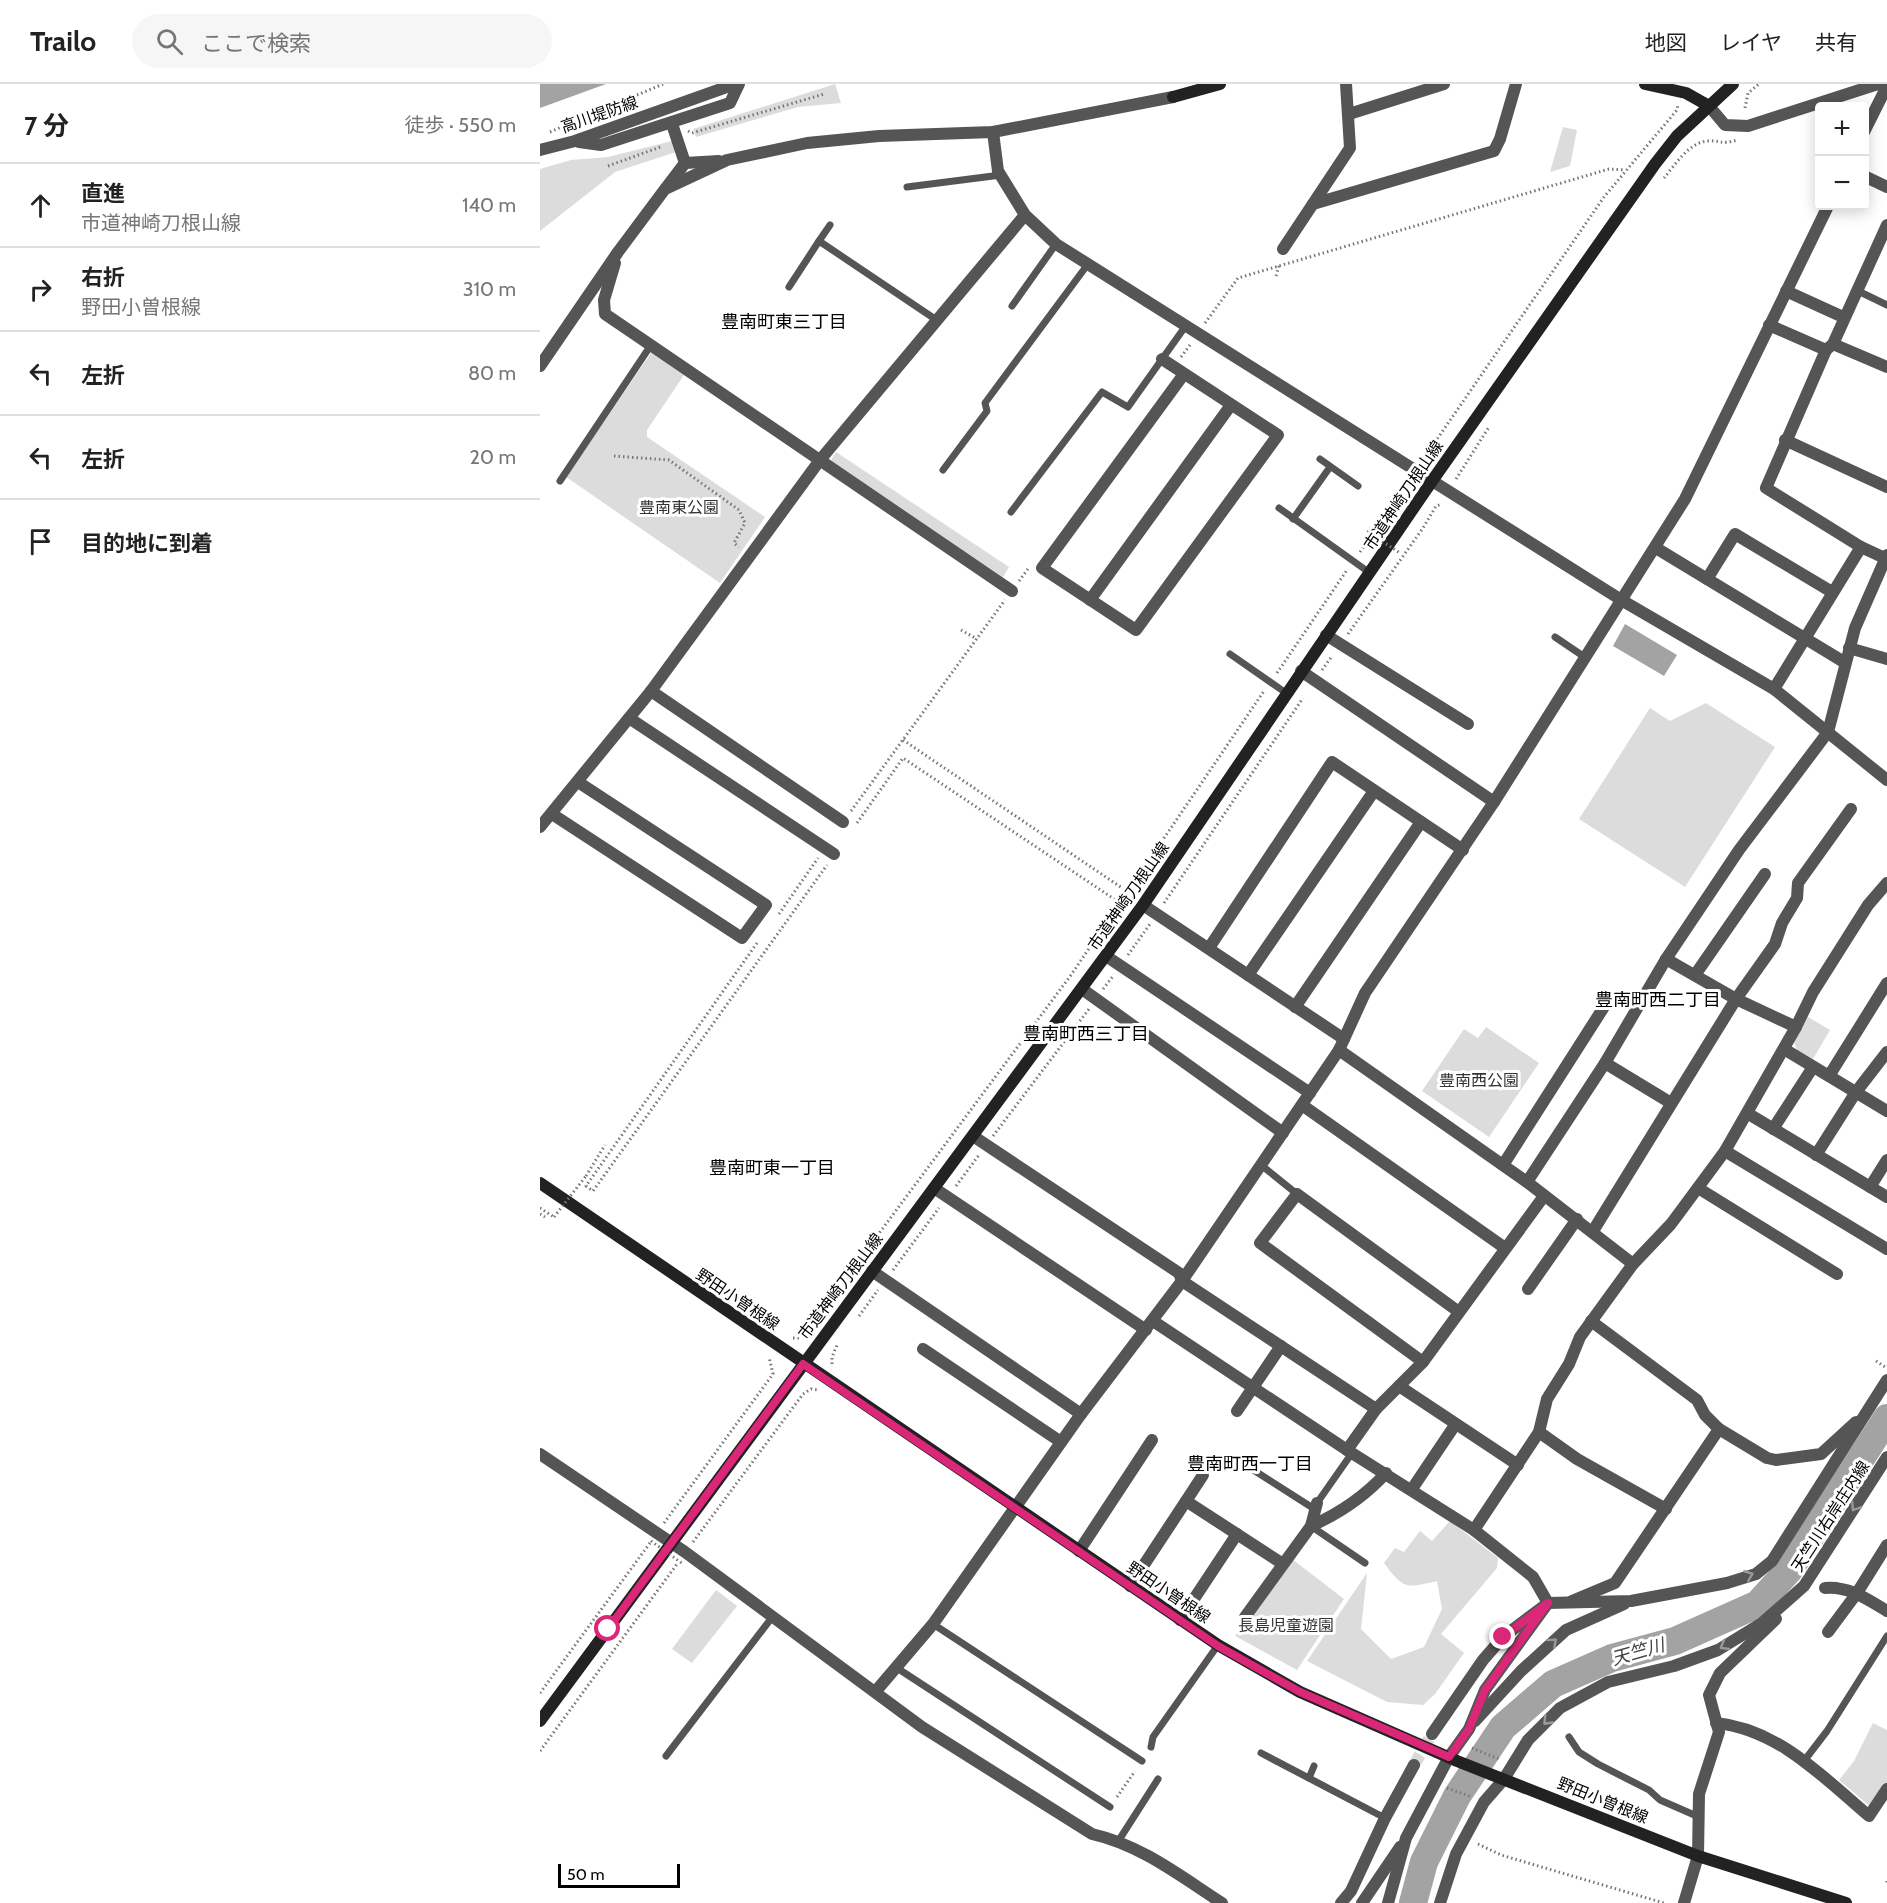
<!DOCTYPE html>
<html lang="ja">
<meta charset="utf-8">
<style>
:root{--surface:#fff;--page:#f6f6f6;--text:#222;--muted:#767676;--line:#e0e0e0}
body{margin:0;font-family:Cabin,"Noto Sans JP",sans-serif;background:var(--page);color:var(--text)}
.controls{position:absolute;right:18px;top:18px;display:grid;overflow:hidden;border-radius:6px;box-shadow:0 3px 15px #0003}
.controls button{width:54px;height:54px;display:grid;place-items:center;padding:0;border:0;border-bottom:2px solid var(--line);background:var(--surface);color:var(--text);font:30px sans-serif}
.scale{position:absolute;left:18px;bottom:15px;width:122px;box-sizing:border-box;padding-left:6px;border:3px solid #000;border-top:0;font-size:16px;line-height:21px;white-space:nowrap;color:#000;-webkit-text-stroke:4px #fff;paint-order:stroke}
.stop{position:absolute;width:18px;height:18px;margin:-14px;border:4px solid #db2777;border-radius:50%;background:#fff}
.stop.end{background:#db2777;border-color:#fff;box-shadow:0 2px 6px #0008}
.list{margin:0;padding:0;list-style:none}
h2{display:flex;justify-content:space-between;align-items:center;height:78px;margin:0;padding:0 24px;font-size:26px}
h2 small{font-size:20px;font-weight:400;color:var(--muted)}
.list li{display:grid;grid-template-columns:39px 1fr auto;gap:18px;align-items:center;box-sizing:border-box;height:84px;padding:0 24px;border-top:2px solid var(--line)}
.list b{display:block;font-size:22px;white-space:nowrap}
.list p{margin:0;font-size:20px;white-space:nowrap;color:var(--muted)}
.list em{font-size:20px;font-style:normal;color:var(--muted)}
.icon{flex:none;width:33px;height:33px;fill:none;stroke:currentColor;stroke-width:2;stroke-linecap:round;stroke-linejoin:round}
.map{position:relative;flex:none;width:1347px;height:1819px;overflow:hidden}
header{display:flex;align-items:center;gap:36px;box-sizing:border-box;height:84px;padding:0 30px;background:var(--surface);border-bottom:2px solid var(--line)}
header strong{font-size:28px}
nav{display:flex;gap:33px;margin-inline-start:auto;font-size:21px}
.search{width:420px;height:54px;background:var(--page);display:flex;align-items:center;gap:15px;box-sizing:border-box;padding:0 21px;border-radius:33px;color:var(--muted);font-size:22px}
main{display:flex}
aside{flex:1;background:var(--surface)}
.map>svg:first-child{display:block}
.green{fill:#dcdcdc}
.water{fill:#a3a3a3}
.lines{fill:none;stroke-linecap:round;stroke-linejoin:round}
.river{stroke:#a3a3a3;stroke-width:28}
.street-tunnel{stroke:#d9d9d9;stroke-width:12;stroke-dasharray:12 6;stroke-linecap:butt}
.path{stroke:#777;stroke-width:3;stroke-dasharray:1.5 3;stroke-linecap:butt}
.lane{stroke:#555;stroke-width:7}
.street{stroke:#555;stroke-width:12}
.secondary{stroke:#222;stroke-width:12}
.path-bridge{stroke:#777;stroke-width:3;stroke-dasharray:1.5 3;stroke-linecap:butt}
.oneway{stroke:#999}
.route{stroke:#db2777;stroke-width:8}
.labels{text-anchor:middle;stroke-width:6;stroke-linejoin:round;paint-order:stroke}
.street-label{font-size:16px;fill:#000;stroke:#fff}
.park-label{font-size:16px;fill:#333;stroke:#fff}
.neighbourhood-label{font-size:18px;fill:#000;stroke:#fff}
.water-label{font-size:18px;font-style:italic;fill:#444;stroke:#fff}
</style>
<header>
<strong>Trailo</strong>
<div class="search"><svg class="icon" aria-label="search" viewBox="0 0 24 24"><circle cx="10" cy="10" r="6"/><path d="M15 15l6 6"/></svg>ここで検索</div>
<nav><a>地図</a><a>レイヤ</a><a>共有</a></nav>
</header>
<main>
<aside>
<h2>7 分<small>徒歩 · 550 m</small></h2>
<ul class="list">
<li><svg class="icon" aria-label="ahead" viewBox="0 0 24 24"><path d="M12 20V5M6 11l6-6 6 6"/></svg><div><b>直進</b><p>市道神崎刀根山線</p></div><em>140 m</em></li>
<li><svg class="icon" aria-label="right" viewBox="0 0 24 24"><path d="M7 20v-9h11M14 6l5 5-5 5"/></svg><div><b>右折</b><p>野田小曽根線</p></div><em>310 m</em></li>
<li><svg class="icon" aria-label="left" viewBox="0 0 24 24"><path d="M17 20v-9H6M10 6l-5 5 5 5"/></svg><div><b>左折</b></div><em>80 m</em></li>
<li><svg class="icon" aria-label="left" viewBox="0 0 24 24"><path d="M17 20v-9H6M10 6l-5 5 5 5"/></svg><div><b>左折</b></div><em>20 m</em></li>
<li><svg class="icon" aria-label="arrive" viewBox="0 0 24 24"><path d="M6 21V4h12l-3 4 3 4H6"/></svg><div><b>目的地に到着</b></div></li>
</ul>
</aside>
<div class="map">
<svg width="1347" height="1819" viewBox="0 0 1347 1819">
<rect width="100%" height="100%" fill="#fff"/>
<g class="green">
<path d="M295 0 301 19 258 23 156 53 153 45Z"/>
<path d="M1023 43 1037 46 1030 82 1010 88Z"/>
<path d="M132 57 136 68 75 88 0 147V85L31 76 68 73Z"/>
<path d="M111 269 144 291 107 346V353L225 433 180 499 26 393Z"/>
<path d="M296 368 469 483 463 493 293 382 291 376Z"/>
<path d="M1166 619 1235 663 1145 803 1039 735 1110 624 1130 637Z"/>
<path d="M1268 933 1290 946 1273 975 1257 966 1254 958Z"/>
<path d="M946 943 999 979 949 1053 882 1007 924 945 938 954Z"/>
<path d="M910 1437 958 1474 957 1484 901 1550 924 1569 895 1610 883 1621 847 1618 767 1577 827 1489 821 1545 851 1575 884 1563 902 1525 897 1497C866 1504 864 1506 844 1479L855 1464 864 1468 880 1447 892 1457Z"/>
<path d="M752 1475 804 1515 757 1586 695 1552Z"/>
<path d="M176 1506 197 1522 152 1579 132 1565Z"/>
<path d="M1333 1639 1347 1646V1701L1331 1723 1299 1696 1314 1677Z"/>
</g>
<g class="water">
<path d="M0 0H66L0 24Z"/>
<path d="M1085 540 1137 571 1124 592 1073 562Z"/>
</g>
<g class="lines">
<path class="river" d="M873 1819 884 1778 917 1712 963 1643 1013 1600 1072 1574 1135 1557 1218 1520 1249 1486 1347 1334"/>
<path class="street-tunnel" d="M874 1681 892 1650"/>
<g class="path">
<path d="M1205 24 1208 9 1219 0"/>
<path d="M148 47 152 49 284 10"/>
<path d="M10 48 123 0"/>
<path d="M68 82 123 62"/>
<path d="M1124 94C1135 81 1149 58 1168 57 1180 56 1181 61 1197 56"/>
<path d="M736 192 739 182"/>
<path d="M665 239 698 194 1069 85 1085 86"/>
<path d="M641 273 650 261"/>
<path d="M74 372 129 376 199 426 205 439 194 459 199 463"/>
<path d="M882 377 1064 113 1137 26 1138 20"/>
<path d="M916 395 949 343"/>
<path d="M831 450 852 423"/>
<path d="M820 468 827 458 826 451C839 431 854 417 868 398"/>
<path d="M479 497 488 485"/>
<path d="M421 546 437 555"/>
<path d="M808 550 883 444 896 422 902 420"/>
<path d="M782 586 792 572"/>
<path d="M737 589 807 486"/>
<path d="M363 656 588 808"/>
<path d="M311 727 465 516"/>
<path d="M317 739 363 674 580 819"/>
<path d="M624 819 763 614"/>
<path d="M239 830 278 774"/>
<path d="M217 859 46 1102 53 1107 287 781"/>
<path d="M588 871 610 840"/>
<path d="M563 905 574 891"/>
<path d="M453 1052 549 925"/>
<path d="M46 1092 65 1061"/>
<path d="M416 1102 439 1071"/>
<path d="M0 1124 14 1133"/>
<path d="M0 1130 5 1133"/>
<path d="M353 1186 399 1124"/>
<path d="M319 1232 338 1206"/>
<path d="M253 1254H261L268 1245 531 891 724 607"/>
<path d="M1336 1277 1345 1283"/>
<path d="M292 1280V1273L297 1261"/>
<path d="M124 1439 233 1290 229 1273"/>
<path d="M153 1458 263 1310 271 1305 278 1306"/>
<path d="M0 1609 110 1459"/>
<path d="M932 1664 959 1675"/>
<path d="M0 1667 137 1480"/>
<path d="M907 1704 932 1713"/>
<path d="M577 1713 595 1687"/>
<path d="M938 1760 961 1771 1124 1819"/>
<path d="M1347 1797V1801"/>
</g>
<g class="lane">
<path d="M367 103 461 91"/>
<path d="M279 157 290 141"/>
<path d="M249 203 279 157 398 237"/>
<path d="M1316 206 1347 221"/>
<path d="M472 222 516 160"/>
<path d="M780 375 818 402"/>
<path d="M403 386 447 327 445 319 548 180"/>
<path d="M20 397 111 261"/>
<path d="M739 424 830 489"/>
<path d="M471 428 562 308 588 323 647 240"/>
<path d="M753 435 790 383"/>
<path d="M1015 553 1046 574"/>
<path d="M690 570 746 609"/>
<path d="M721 1081 757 1110"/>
<path d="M704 1380 776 1426"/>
<path d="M777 1419 812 1369"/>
<path d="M771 1442 825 1479"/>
<path d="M393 1540 602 1677"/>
<path d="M357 1584 570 1723"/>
<path d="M1029 1653 1039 1668 1058 1680 1109 1706 1120 1716 1159 1733"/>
<path d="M611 1663 613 1653 678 1561"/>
<path d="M721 1669 845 1734"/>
<path d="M126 1672 233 1532"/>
<path d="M1264 1677 1287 1647 1347 1552"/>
<path d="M769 1694 774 1682"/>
<path d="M579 1756 618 1695"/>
</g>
<g class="street">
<path d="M1169 22 1185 41 1208 42 1338 0"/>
<path d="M809 30 904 0"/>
<path d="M453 48 458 87 485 131 516 160 1083 517 1234 605 1347 696"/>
<path d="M1324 48 1347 2"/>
<path d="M39 58 61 61 190 19 199 0"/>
<path d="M0 66 35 57 195 0"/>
<path d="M145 79 179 77"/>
<path d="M1324 92 1347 103"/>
<path d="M126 104 145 79 132 40"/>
<path d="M773 120 954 67 960 55 976 0"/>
<path d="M743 165 810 64 806 0"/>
<path d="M75 179 64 216 65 230 472 507"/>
<path d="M1246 207 1303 233"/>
<path d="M1229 241 1286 266 1293 260 1347 283"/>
<path d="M1293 260 1347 141"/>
<path d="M1286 266 1226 404 1321 463 1347 475"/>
<path d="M622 275 738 351 596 546 502 484 644 290"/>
<path d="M0 282 78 168 125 105 187 76 267 59 339 52 453 48 633 13"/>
<path d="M1245 356 1347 403"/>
<path d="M1116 464 1304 578"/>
<path d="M1167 495 1195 450 1292 508"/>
<path d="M550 516 691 321"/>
<path d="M786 551 928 640"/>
<path d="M1309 564 1347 575"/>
<path d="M761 587 954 718"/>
<path d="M1234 605 1321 463"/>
<path d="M111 607 303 738"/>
<path d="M89 634 294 770"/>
<path d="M12 730 202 854 226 821 38 698"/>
<path d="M0 743 111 607 280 376 485 131"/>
<path d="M603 821 804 955"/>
<path d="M669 864 792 678 923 766"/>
<path d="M566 872 770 1009"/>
<path d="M1126 875 1196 915 1256 943"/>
<path d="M708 891 834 707"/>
<path d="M1155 891 1225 790"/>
<path d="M542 905 743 1049"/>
<path d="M755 923 881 738"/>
<path d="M1244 965 1347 1027"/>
<path d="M799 966 987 1098 1093 1180"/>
<path d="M1065 979 1131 1019"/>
<path d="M1289 992 1347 899"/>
<path d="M762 1021 965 1164"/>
<path d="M1207 1029 1347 1113"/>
<path d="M1233 1045 1273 983"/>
<path d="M433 1052 639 1189 642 1197 836 1325"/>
<path d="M1185 1067 1347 1165"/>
<path d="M1276 1071 1316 1008 1347 968"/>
<path d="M963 1081 1069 915"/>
<path d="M987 1098 1065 979 1126 875 1199 766 1288 648 1315 544 1347 471"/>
<path d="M1330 1103 1347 1076"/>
<path d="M394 1104 606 1246"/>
<path d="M1158 1104 1297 1190"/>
<path d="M1053 1147 1196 915 1235 860 1242 839 1257 814 1258 799 1311 725"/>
<path d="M332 1187 541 1330"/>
<path d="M988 1205 1037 1135"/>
<path d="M613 1237 807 1366 934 1446"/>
<path d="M1051 1237 1157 1316 1165 1331 1179 1345"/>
<path d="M383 1265 521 1358"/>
<path d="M883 1278 720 1159 757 1110 919 1228"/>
<path d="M859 1302 978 1381"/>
<path d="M697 1327 741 1262"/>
<path d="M999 1348 1037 1375 1126 1425"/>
<path d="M807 1366 836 1325 883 1278 1004 1112"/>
<path d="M0 1370 145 1468 382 1643 552 1750C601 1761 640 1792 682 1819"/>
<path d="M872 1405 915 1341"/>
<path d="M646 1417 663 1391"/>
<path d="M777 1419 771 1442C798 1430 826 1411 846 1389"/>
<path d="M539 1467 612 1356"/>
<path d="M590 1502 646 1417 743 1480"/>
<path d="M1285 1504C1309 1502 1327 1515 1347 1527"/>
<path d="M1032 1517 1075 1499 1179 1345 1227 1374 1236 1376 1281 1370 1316 1338"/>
<path d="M705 1533 771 1442"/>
<path d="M640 1536 697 1450"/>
<path d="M1288 1548 1317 1509 1347 1461"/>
<path d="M336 1607 393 1540 541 1330 642 1197 799 966 825 909 954 718 1145 415 1288 122"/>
<path d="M935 1637 981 1587 1026 1546 1084 1520"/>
<path d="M1176 1639C1238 1645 1283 1693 1329 1732L1347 1705"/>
<path d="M892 1650 943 1576 963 1553 1008 1519 993 1493 934 1446 999 1348 1007 1315 1029 1280 1040 1253 1093 1180 1131 1140 1185 1067 1256 943 1273 908 1328 821 1347 799"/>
<path d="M801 1819 811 1807 845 1734 874 1681"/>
<path d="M822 1819 860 1763"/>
<path d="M848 1819 866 1754 909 1673 929 1645 945 1606 1008 1519 1091 1517 1187 1499 1216 1490 1232 1477 1347 1296"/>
<path d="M900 1819 916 1770 944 1718 964 1695 988 1656 1020 1624 1068 1598 1134 1582 1178 1566 1222 1539 1264 1502 1347 1373"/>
<path d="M1144 1819 1158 1772 1159 1710 1179 1648 1169 1611 1180 1589 1236 1535"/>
</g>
<g class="secondary">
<path d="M1105 0 1146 9 1169 22"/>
<path d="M633 13 680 0"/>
<path d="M0 1099 678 1561 760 1608 917 1677 1158 1772 1306 1819"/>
<path d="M0 1637 603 821 892 397 1115 80 1137 52 1193 0"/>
</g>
<g class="path-bridge">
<path d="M831 450 860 469"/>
<path d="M14 1133 46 1092"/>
<path d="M111 1457 143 1480"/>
</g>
</g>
<defs><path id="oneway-chevron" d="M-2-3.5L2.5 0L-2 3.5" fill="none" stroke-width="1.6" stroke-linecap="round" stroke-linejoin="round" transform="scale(1.5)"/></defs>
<g class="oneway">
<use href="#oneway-chevron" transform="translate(1315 1423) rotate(123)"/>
<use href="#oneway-chevron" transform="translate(1209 1491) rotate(-22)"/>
<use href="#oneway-chevron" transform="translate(1013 1558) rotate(-42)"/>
<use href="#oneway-chevron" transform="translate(1184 1562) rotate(150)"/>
<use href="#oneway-chevron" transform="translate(1007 1637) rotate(134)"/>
</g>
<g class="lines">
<path class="route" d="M68 1545 263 1280 678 1562 760 1608 909 1673 929 1645 945 1606 1008 1519 963 1553"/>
</g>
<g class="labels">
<g class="street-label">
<text transform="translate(59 30) rotate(-19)" y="6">高川堤防線</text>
<text transform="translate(863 411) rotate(-56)" y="6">市道神崎刀根山線</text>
<text transform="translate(588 812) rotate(-55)" y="6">市道神崎刀根山線</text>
<text transform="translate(300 1202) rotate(-53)" y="6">市道神崎刀根山線</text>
<text transform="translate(198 1215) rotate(34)" y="6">野田小曽根線</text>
<text transform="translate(1290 1432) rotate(-57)" y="6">天竺川右岸庄内線</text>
<text transform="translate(629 1508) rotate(34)" y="6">野田小曽根線</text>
<text transform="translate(1063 1716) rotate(22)" y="6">野田小曽根線</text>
</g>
<g class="park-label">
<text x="139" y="429">豊南東公園</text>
<text x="939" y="1002">豊南西公園</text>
<text x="746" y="1547">長島児童遊園</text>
</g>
<g class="neighbourhood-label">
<text x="244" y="244">豊南町東三丁目</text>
<text x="1118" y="922">豊南町西二丁目</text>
<text x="546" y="956">豊南町西三丁目</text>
<text x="232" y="1090">豊南町東一丁目</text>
<text x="710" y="1386">豊南町西一丁目</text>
</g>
<g class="water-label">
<text transform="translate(1098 1568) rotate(-16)" y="6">天竺川</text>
</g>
</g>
</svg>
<div class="controls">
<button>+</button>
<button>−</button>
</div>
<div class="scale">50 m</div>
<div class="stop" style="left:68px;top:1545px"></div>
<div class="stop end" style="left:963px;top:1553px"></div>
</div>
</main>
